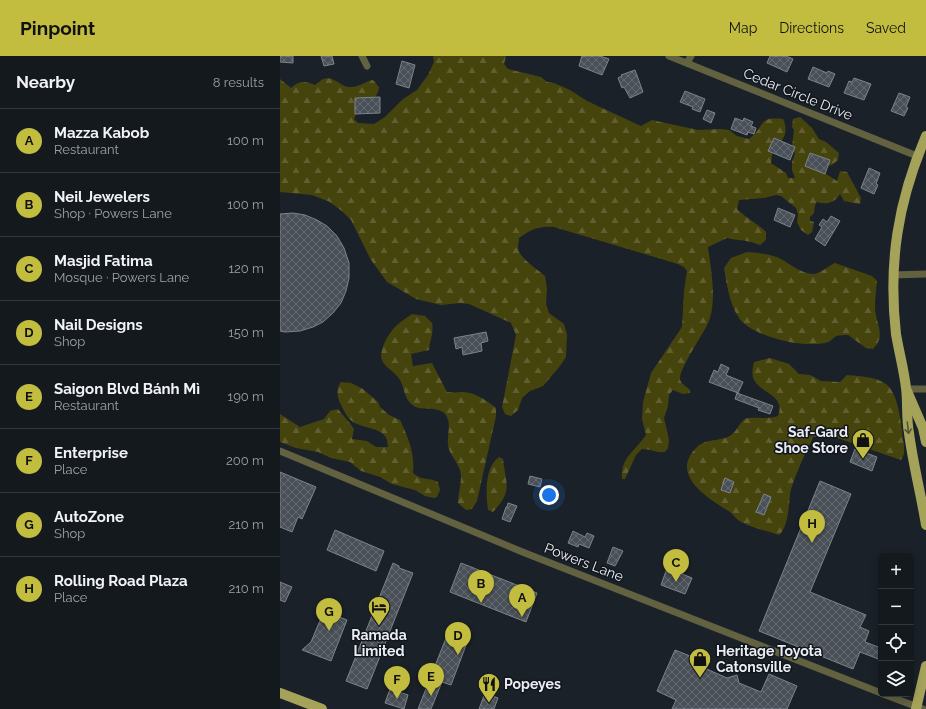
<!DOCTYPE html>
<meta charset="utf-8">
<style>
:root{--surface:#14191e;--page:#21262b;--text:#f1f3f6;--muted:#9da0a4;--line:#33383c;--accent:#c2bd3f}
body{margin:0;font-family:Raleway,sans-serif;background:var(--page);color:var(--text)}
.controls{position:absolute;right:12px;bottom:12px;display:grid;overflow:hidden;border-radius:6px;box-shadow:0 2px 10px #0003}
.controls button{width:36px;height:36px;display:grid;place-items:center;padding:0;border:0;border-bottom:1px solid var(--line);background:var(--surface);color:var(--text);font:20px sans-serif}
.you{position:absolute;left:269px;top:439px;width:14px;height:14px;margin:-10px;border:3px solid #fff;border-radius:50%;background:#1a73e8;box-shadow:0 0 0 6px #1a73e833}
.badge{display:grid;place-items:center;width:26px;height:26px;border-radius:50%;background:var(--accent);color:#111;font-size:13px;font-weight:700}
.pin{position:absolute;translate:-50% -33px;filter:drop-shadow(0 1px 2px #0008)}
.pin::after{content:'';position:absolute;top:21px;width:14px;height:12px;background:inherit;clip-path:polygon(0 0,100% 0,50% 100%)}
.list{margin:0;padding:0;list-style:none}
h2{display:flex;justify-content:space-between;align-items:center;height:52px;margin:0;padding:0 16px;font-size:17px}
h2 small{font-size:13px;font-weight:400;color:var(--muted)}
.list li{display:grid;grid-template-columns:26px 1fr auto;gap:12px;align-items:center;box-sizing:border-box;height:64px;padding:0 16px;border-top:1px solid var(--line)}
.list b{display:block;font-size:15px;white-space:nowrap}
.list p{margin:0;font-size:13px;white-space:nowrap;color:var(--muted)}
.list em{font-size:13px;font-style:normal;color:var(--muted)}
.icon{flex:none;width:22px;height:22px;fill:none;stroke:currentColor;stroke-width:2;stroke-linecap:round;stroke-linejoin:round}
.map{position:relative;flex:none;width:646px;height:653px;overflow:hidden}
header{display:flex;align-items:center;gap:24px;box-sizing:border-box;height:56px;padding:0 20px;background:var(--accent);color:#111}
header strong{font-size:19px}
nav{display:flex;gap:22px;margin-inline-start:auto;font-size:14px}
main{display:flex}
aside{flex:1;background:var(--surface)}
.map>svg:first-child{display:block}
.forest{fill:url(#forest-firs)}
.building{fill:url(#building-cross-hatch);stroke:#7c838c}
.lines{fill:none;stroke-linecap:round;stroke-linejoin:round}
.street{stroke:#626240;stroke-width:7}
.primary{stroke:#a5a35a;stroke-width:10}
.oneway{stroke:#545639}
.labels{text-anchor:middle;stroke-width:3;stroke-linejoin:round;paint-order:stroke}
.street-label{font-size:14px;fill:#eaedf3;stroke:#12171e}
.poi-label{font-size:14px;font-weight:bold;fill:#eaedf3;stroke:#12171e;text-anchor:start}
</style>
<header>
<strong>Pinpoint</strong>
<nav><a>Map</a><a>Directions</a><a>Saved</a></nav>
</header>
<main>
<aside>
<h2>Nearby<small>8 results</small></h2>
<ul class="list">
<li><span class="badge">A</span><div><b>Mazza Kabob</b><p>Restaurant</p></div><em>100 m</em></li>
<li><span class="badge">B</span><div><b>Neil Jewelers</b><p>Shop · Powers Lane</p></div><em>100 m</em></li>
<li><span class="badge">C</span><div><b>Masjid Fatima</b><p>Mosque · Powers Lane</p></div><em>120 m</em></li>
<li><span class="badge">D</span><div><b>Nail Designs</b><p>Shop</p></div><em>150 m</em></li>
<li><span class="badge">E</span><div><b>Saigon Blvd Bánh Mì</b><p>Restaurant</p></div><em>190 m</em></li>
<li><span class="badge">F</span><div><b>Enterprise</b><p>Place</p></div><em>200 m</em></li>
<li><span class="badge">G</span><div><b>AutoZone</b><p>Shop</p></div><em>210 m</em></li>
<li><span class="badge">H</span><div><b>Rolling Road Plaza</b><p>Place</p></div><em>210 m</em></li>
</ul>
</aside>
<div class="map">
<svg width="646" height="653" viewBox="0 0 646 653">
<defs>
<pattern id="forest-firs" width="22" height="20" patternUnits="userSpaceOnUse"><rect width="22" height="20" fill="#46440d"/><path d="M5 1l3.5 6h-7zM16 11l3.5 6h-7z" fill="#615f31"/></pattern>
<pattern id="building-cross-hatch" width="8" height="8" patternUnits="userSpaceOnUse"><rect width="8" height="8" fill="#4a5058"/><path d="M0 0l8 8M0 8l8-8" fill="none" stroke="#646a70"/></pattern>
</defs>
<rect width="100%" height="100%" fill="#1b2128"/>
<g class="forest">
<path d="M153 0H226L224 8 228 13 261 21 267 26 274 27 290 34 307 45 361 70 372 64 418 74 440 73 449 74 457 80 469 83C486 71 476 60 503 63 509 75 504 86 493 92L491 107 506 117 508 122H515L512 114V106L515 98 512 91 514 74 512 71 513 63 520 61 532 72 539 83 546 86 559 97 558 104 552 109 537 112 557 125 560 115 567 116 581 142 580 148 564 145 560 138C555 147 546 149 537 146L535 149 534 157 530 161V165L534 166 532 176 528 179 521 174 517 166 518 158 516 152 501 140 496 139 484 142 459 144 457 153C466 162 477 167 486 176V184L480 189C477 188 474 187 471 186 463 184 455 184 447 182L428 191C431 215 437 242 429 265 424 277 399 313 400 323 400 327 407 331 410 334V337L403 338 393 334 389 339 388 350 384 362 389 384 388 392 385 396C377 397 370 393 362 393L356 399 345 423H342C340 402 356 394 366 379L362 363 363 346 371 317 402 271 404 235 407 215 404 211 398 208 274 171C258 170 252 173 239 182 239 185 238 189 238 192 239 202 257 213 265 220L267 233 266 248 269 257 284 268 287 279 286 301 280 310 263 330 250 335 242 342 238 354 231 360 225 358 222 351 236 279 231 267 189 248 180 247 161 249 136 243 107 226 91 204 71 164 63 156 50 146 32 139 0 136V23L11 32C20 24 25 25 35 29 38 27 41 24 43 23 53 19 60 30 69 31 79 32 85 25 93 24L99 31C98 43 88 47 79 51L74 63 78 67 94 68 105 61 123 43 137 34 148 19 154 6Z"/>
<path d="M467 196C479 197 491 198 501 203 510 208 522 218 533 218 540 218 548 210 555 207L592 220 597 225C596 234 595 243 595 251 595 267 607 279 593 293L586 292 568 279C564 279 559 279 556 280 553 282 551 285 548 286 543 288 535 288 530 288 511 289 470 278 459 262 449 247 447 228 444 212L451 202Z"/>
<path d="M132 258 145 260 152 267C154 276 150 284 149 294L131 298 133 310 152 307 167 336C173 337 178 336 183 336 195 336 207 345 216 352V360L197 445 192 453 186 454 178 447C178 437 183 423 180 414 177 405 169 398 168 389 167 380 171 369 167 361 161 348 143 356 134 350 124 344 125 333 120 324 116 316 105 312 102 304 99 296 106 282 111 276 115 269 125 263 132 258Z"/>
<path d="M490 302 509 308 519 318 530 319 541 325 560 326 567 319C578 320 597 321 606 328 620 339 621 372 624 389V398L621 404 540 376 537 381H533C526 396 513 423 510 438 509 449 508 472 499 479 487 475 473 472 461 466 457 464 454 459 450 456 429 443 388 419 417 391 426 382 441 386 451 379 457 375 459 367 465 363 472 360 488 364 498 360 506 339 482 338 474 324 471 319 473 311 474 306Z"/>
<path d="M61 326 71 327 83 333 98 346 100 351 109 359 120 364C128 381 135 397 133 417 142 425 147 421 158 426L160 434 157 441 154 442 145 440 135 434 112 428 100 421 81 415 70 406 51 402 38 396 16 392 0 386V358L20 371 44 363 50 355 58 353C63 360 70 366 74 373L72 383 87 385 96 391H108C108 372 91 374 77 368 68 365 64 355 60 347 57 339 56 333 61 326Z"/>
<path d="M219 401 223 403C226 429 233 435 213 456L208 454C206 439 204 412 219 401Z"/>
</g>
<g class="building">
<path d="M0 0H13V7L0 6Z"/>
<path d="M41 0H52L54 8 44 10Z"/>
<path d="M302 0H320L329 3 322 19 299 10Z"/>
<path d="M490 0H506L513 3 507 16 487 7Z"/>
<path d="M122 5 135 9 129 32 116 28Z"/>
<path d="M533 11 547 17 548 15 555 18 549 31 528 23Z"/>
<path d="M355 14 363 36 350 42 344 31 342 32 338 22 342 20 341 19Z"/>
<path d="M574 22 591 28 584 44 564 37 569 25 572 26Z"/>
<path d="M405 35 425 43 420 56 412 53 413 51 400 46Z"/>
<path d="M619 37 630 41 626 51 628 52 624 60 611 55Z"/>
<path d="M100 41V57L75 58V42Z"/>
<path d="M427 54 435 57 431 67 423 63Z"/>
<path d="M455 62 463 65 464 62 473 66 471 70 476 72 474 78 468 76 467 79 451 73Z"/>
<path d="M494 82 515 91 510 104 488 95Z"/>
<path d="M530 97 550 104 545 118 525 110Z"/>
<path d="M589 112 600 117 596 128 598 129 594 138 581 132Z"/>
<path d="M498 152 515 159 510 171 494 164Z"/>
<path d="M13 157 25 159 37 164 47 170 57 180 64 192 69 207V222L66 235 61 247 53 257 43 266 33 271 20 275 5 276 0 275V158Z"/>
<path d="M551 160 560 165 545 190 535 183 542 171 539 169 543 163 547 166Z"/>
<path d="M206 276 208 285 201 287 202 295 183 299 182 291 176 293 174 282Z"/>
<path d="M441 308 449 312 446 319 463 326 458 337 429 326 434 314 438 316Z"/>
<path d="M457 337 493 350 490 358 478 354 479 352 455 343Z"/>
<path d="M575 393 597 401 592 415 570 406Z"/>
<path d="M0 416 36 431 22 463 18 461 12 476 0 471Z"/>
<path d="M250 420 262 423 260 431 248 428Z"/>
<path d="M445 422 454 426 450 437 441 434Z"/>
<path d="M540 425 571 438 530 536 586 559 580 571 589 575 585 586 601 592V604L580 596 573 613 479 575Z"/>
<path d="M484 438 491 441 484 459 476 456Z"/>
<path d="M228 447 237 450 230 466 222 463 226 451H227Z"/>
<path d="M55 474 104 495 96 515 47 494Z"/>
<path d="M293 475 305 481 307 477 314 480 309 492 299 488 298 491 288 487Z"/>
<path d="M333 491 343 495 335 510 327 507Z"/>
<path d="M113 507 119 510V512L133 517 87 633 66 625Z"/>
<path d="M181 507 257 537 246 566 170 536Z"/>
<path d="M387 512 412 522 405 538 381 529Z"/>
<path d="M0 526 12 531 5 546 0 544Z"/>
<path d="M44 555 67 564 51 605 22 594 31 586Z"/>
<path d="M168 577 188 584 171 629 162 626 151 653H138Z"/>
<path d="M395 594 425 606 422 611 447 622 457 619 459 627 481 636 489 618 517 630 507 653H392L396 644 377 635Z"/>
<path d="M110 633 128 639 124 653 105 647Z"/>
<path d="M205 637 218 642 214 653H199Z"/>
</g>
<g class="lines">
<g class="street">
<path d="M82 0 87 10"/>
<path d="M389 0 637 100"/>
<path d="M407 7 411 0"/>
<path d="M613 219 646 218"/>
<path d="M626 333H646"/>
<path d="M0 395 245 497 601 637"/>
<path d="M603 638 643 653"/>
</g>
<g class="primary">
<path d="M646 80C618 145 608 207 616 278 619 296 624 314 626 332 628 347 626 362 629 377 633 408 641 438 646 469"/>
<path d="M627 335 643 372 646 386"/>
<path d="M0 637 42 653"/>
<path d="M636 653 646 610"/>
</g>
</g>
<defs><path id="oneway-shaft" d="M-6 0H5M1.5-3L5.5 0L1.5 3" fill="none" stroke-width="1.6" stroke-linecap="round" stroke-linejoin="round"/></defs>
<use class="oneway" href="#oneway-shaft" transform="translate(628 372) rotate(83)"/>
<defs>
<g id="shop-pin" transform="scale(1.15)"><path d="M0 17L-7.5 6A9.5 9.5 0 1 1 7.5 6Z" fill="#c2bd3f" stroke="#12171e"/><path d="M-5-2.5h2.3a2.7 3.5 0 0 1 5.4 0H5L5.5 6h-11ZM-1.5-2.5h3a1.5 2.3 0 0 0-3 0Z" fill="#111"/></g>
<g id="hotel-pin" transform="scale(1.15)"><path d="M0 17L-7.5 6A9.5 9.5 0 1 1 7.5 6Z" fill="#c2bd3f" stroke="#12171e"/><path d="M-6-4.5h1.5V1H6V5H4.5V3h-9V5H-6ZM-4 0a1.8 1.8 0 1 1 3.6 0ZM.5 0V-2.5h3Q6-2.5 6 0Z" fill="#111"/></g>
<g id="restaurant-pin" transform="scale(1.15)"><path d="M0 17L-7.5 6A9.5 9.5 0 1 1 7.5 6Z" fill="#c2bd3f" stroke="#12171e"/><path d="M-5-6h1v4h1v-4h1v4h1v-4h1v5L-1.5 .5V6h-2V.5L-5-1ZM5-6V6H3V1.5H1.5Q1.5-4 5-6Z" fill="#111"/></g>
</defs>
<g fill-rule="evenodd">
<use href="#shop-pin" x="583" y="384"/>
<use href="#hotel-pin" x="99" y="551"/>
<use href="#shop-pin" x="420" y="603"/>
<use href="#restaurant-pin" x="209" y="628"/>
</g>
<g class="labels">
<g class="street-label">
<text transform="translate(518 38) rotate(22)" y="5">Cedar Circle Drive</text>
<text transform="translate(304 506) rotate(21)" y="5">Powers Lane</text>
</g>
<g class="poi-label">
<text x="568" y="381" text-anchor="end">Saf-Gard<tspan x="568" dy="16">Shoe Store</tspan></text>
<text x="99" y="584" text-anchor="middle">Ramada<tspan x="99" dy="16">Limited</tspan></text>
<text x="436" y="600">Heritage Toyota<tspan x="436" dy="16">Catonsville</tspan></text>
<text x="224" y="633">Popeyes</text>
</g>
</g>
</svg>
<div class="controls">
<button>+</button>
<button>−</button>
<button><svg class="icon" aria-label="locate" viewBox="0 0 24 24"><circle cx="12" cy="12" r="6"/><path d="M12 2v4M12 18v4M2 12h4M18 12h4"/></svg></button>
<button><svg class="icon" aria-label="layers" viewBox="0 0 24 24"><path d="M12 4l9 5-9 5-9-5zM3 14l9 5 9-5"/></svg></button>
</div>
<div class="you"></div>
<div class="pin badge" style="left:242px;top:561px">A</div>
<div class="pin badge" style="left:201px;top:547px">B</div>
<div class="pin badge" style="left:396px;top:526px">C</div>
<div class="pin badge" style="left:178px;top:599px">D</div>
<div class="pin badge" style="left:151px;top:640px">E</div>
<div class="pin badge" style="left:117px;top:643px">F</div>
<div class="pin badge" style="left:49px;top:575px">G</div>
<div class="pin badge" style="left:532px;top:487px">H</div>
</div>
</main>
